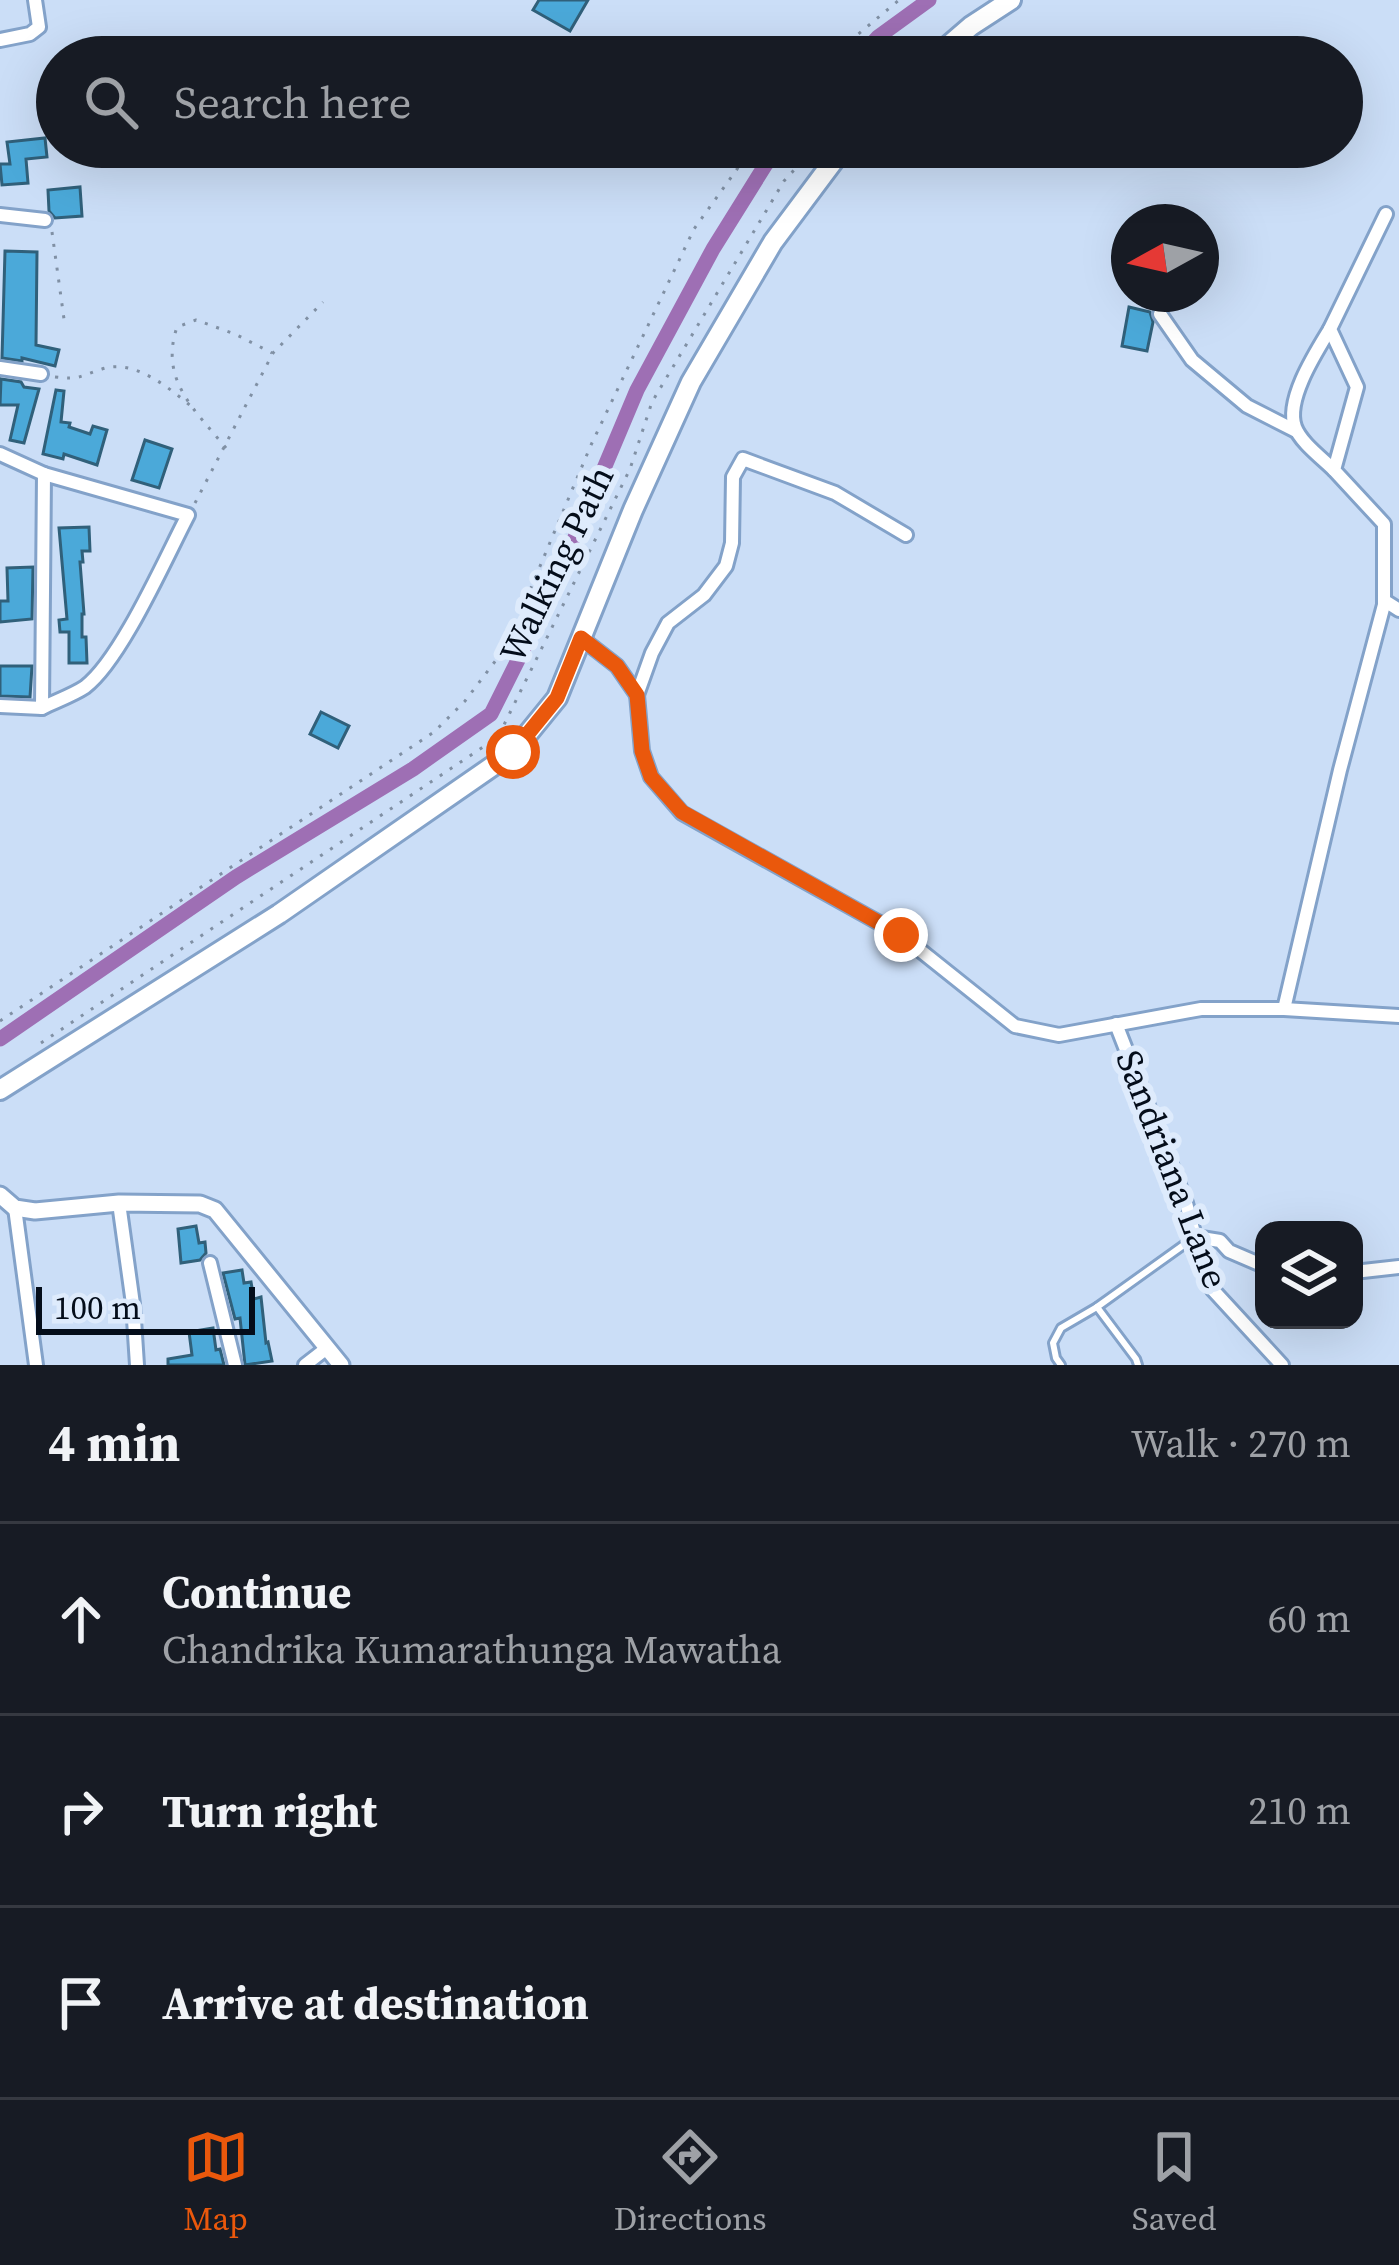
<!DOCTYPE html>
<meta charset="utf-8">
<style>
:root{--surface:#171b24;--page:#20242c;--text:#f1f3f6;--muted:#9ea1a6;--line:#363941;--accent:#ea580c}
body{margin:0;font-family:"Source Serif 4",serif;background:var(--page);color:var(--text)}
.controls{position:absolute;right:36px;bottom:36px;display:grid;overflow:hidden;border-radius:24px;box-shadow:0 12px 48px #0002}
.controls button{width:108px;height:108px;display:grid;place-items:center;padding:0;border:0;border-bottom:3px solid var(--line);background:var(--surface);color:var(--text);font:60px sans-serif}
.compass{position:absolute;left:1111px;top:204px;width:108px;height:108px;border-radius:50%;background:var(--surface);box-shadow:0 12px 48px #0002;rotate:262deg}
.scale{position:absolute;left:36px;bottom:30px;width:219px;box-sizing:border-box;padding-left:12px;border:6px solid #040d1a;border-top:0;font-size:33px;line-height:42px;white-space:nowrap;color:#040d1a;-webkit-text-stroke:9px #deebfc;paint-order:stroke}
.stop{position:absolute;width:36px;height:36px;margin:-27px;border:9px solid #ea580c;border-radius:50%;background:#fff}
.stop.end{background:#ea580c;border-color:#fff;box-shadow:0 3px 12px #0008}
.list{margin:0;padding:0;list-style:none}
h2{display:flex;justify-content:space-between;align-items:center;height:156px;margin:0;padding:0 48px;font-size:51px}
h2 small{font-size:39px;font-weight:400;color:var(--muted)}
.list li{display:grid;grid-template-columns:78px 1fr auto;gap:36px;align-items:center;box-sizing:border-box;height:192px;padding:0 48px;border-top:3px solid var(--line)}
.list b{display:block;font-size:45px;white-space:nowrap}
.list p{margin:0;font-size:39px;white-space:nowrap;color:var(--muted)}
.list em{font-size:39px;font-style:normal;color:var(--muted)}
.icon{flex:none;width:66px;height:66px;fill:none;stroke:currentColor;stroke-width:2;stroke-linecap:round;stroke-linejoin:round}
.map{position:relative;flex:none;width:1399px;height:1365px;overflow:hidden}
.search{position:absolute;background:var(--surface);box-shadow:0 12px 48px #0002;left:36px;right:36px;top:36px;height:132px;display:flex;align-items:center;gap:30px;box-sizing:border-box;padding:0 42px;border-radius:66px;color:var(--muted);font-size:45px}
.sheet{height:732px;background:var(--surface)}
nav{display:flex;justify-content:space-around;align-items:center;box-sizing:border-box;height:168px;border-top:3px solid var(--line);background:var(--surface);font-size:33px;color:var(--muted)}
nav a{display:grid;justify-items:center;gap:6px}
nav .on{color:var(--accent)}
.map>svg:first-child{display:block}
.lines{fill:none;stroke-linecap:round;stroke-linejoin:round}
.canal{stroke:#9e6fb4;stroke-width:15}
.building{fill:#4ba9d9;stroke:#30607a;stroke-width:3}
.service-casing{stroke:#83a2c9;stroke-width:12}
.minor-casing{stroke:#83a2c9;stroke-width:18}
.tertiary-casing{stroke:#83a2c9;stroke-width:21}
.secondary-casing{stroke:#83a2c9;stroke-width:24}
.path{stroke:#8090a4;stroke-width:3;stroke-dasharray:3 9;stroke-linecap:butt}
.service{stroke:#fff;stroke-width:6}
.minor{stroke:#fff;stroke-width:12}
.tertiary{stroke:#fff;stroke-width:15}
.secondary{stroke:#fff;stroke-width:18}
.route{stroke:#ea580c;stroke-width:15}
.labels{text-anchor:middle;stroke-width:12;stroke-linejoin:round;paint-order:stroke}
.street-label{font-size:36px;fill:#040d1a;stroke:#deebfc}
</style>
<div class="map">
<svg width="1399" height="1365" viewBox="0 0 1399 1365">
<rect width="100%" height="100%" fill="#cbdef7"/>
<g class="lines">
<g class="canal">
<path d="M860 57 878 37 929 0"/>
<path d="M0 1039 236 877 413 769 491 714 552 592 637 390 713 249 766 164 782 147"/>
</g>
</g>
<g class="building">
<path d="M539 0H588L570 31 533 10Z"/>
<path d="M45 138 47 157 26 159 28 183 2 185 0 164H10L7 142Z"/>
<path d="M392 147H473L474 154 423 162 393 163Z"/>
<path d="M80 187 82 216 55 218 49 211 48 190Z"/>
<path d="M5 251 37 252 36 345 59 350 55 366 22 358V361L2 358Z"/>
<path d="M1129 307 1150 312 1153 322 1147 351 1122 346Z"/>
<path d="M1 379 21 382 24 387 39 389 24 443 10 440 18 405H0Z"/>
<path d="M56 390 64 391 61 422 70 423 69 427 90 434 93 426 107 430 97 465 64 454 63 459 43 454Z"/>
<path d="M145 440 172 449 159 488 132 480Z"/>
<path d="M89 527 90 551H82L83 562H80L84 614H82V637H86L87 663H69V632H60L59 620 67 619 59 528Z"/>
<path d="M33 567 32 619 0 622V601H8L7 568Z"/>
<path d="M0 666H32L30 697 0 696Z"/>
<path d="M321 712 349 726 338 748 310 734Z"/>
<path d="M196 1226 199 1243 205 1242 206 1253 200 1260 181 1263 178 1229Z"/>
<path d="M242 1270 244 1283 251 1282 254 1299 261 1297 266 1343 268 1342 272 1361 245 1365 240 1318 235 1319 223 1273Z"/>
<path d="M213 1328 216 1350 220 1349 224 1365H168V1359L192 1355 189 1332Z"/>
</g>
<g class="lines">
<g class="service-casing">
<g id="service">
<path d="M1097 1307 1136 1359 1138 1365"/>
<path d="M1061 1365 1056 1358 1053 1343 1061 1328 1097 1307 1192 1239"/>
</g>
</g>
<g class="minor-casing">
<g id="minor">
<path d="M0 40 30 34 39 27 35 0"/>
<path d="M0 215 45 220"/>
<path d="M1160 314 1192 360 1247 406 1296 431"/>
<path d="M1330 329C1316 352 1285 400 1295 427 1301 443 1322 458 1334 470"/>
<path d="M0 368 41 374"/>
<path d="M0 454 44 474 42 708 0 706"/>
<path d="M906 535 835 493 743 459 733 477 732 543 726 566 704 595 668 623 652 653 637 695 642 751 651 777 682 813 901 935 1015 1026 1059 1035 1201 1009H1284L1399 1016"/>
<path d="M1384 604V524L1334 470 1357 387 1330 329 1386 214"/>
<path d="M581 638 617 666 637 695"/>
<path d="M42 708C56 701 73 695 85 687 121 660 166 557 188 515L44 474"/>
<path d="M1284 1009 1340 770 1385 601 1399 610"/>
<path d="M1116 1024 1186 1203 1204 1270 1213 1290 1282 1365"/>
<path d="M119 1203 133 1304 137 1365"/>
<path d="M15 1208 36 1365"/>
<path d="M1195 1237 1220 1241 1229 1251 1264 1266"/>
<path d="M210 1263 235 1365"/>
<path d="M1354 1272 1399 1267"/>
<path d="M305 1365 327 1348"/>
</g>
</g>
<g class="tertiary-casing">
<path id="tertiary" d="M0 1195 15 1208 35 1211 119 1203 200 1204 215 1210 341 1365"/>
</g>
<g class="secondary-casing">
<g id="secondary">
<path d="M935 57 971 26 1011 0"/>
<path d="M0 1090 279 914 513 752 557 698 633 510 691 382 773 242 844 147"/>
</g>
</g>
<g class="path">
<path d="M831 57 899 0"/>
<path d="M903 57 931 37"/>
<path d="M52 232 64 319"/>
<path d="M55 377C80 380 80 376 102 369 134 358 169 388 192 407"/>
<path d="M226 448C195 410 159 380 177 327L196 320 235 334 272 353"/>
<path d="M195 503 273 353 323 302"/>
<path d="M0 1021 434 732 465 701 506 647 591 445 694 229 753 147"/>
<path d="M41 1043 498 737 630 469 652 402 784 181 815 147"/>
</g>
<use href="#service" class="service"/>
<use href="#minor" class="minor"/>
<use href="#tertiary" class="tertiary"/>
<use href="#secondary" class="secondary"/>
</g>
<g class="lines">
<path class="route" d="M513 752 557 698 581 638 617 666 637 695 642 751 651 777 682 812 901 935"/>
</g>
<g class="labels">
<g class="street-label">
<text transform="translate(556 564) rotate(-64)" y="13">Walking Path</text>
<text transform="translate(1173 1169) rotate(69)" y="13">Sandriana Lane</text>
</g>
</g>
</svg>
<div class="controls">
<button><svg class="icon" aria-label="layers" viewBox="0 0 24 24"><path d="M12 4l9 5-9 5-9-5zM3 14l9 5 9-5"/></svg></button>
</div>
<svg class="compass" viewBox="-18 -18 36 36"><path d="M0-13l5 13h-10z" fill="#e53935"/><path d="M0 13l5-13h-10z" fill="#9ea1a6"/></svg>
<div class="scale">100 m</div>
<div class="stop" style="left:513px;top:752px"></div>
<div class="stop end" style="left:901px;top:935px"></div>
<div class="search"><svg class="icon" aria-label="search" viewBox="0 0 24 24"><circle cx="10" cy="10" r="6"/><path d="M15 15l6 6"/></svg>Search here</div>
</div>
<section class="sheet">
<h2>4 min<small>Walk · 270 m</small></h2>
<ul class="list">
<li><svg class="icon" aria-label="ahead" viewBox="0 0 24 24"><path d="M12 20V5M6 11l6-6 6 6"/></svg><div><b>Continue</b><p>Chandrika Kumarathunga Mawatha</p></div><em>60 m</em></li>
<li><svg class="icon" aria-label="right" viewBox="0 0 24 24"><path d="M7 20v-9h11M14 6l5 5-5 5"/></svg><div><b>Turn right</b></div><em>210 m</em></li>
<li><svg class="icon" aria-label="arrive" viewBox="0 0 24 24"><path d="M6 21V4h12l-3 4 3 4H6"/></svg><div><b>Arrive at destination</b></div></li>
</ul>
</section>
<nav>
<a class="on"><svg class="icon" aria-label="map" viewBox="0 0 24 24"><path d="M3 6l6-2 6 2 6-2v14l-6 2-6-2-6 2zM9 4v14M15 6v14"/></svg>Map</a>
<a><svg class="icon" aria-label="directions" viewBox="0 0 24 24"><path d="M12 3l9 9-9 9-9-9zM9 14v-3h6M13 9l2 2-2 2"/></svg>Directions</a>
<a><svg class="icon" aria-label="saved" viewBox="0 0 24 24"><path d="M7 4h10v16l-5-4-5 4z"/></svg>Saved</a>
</nav>
